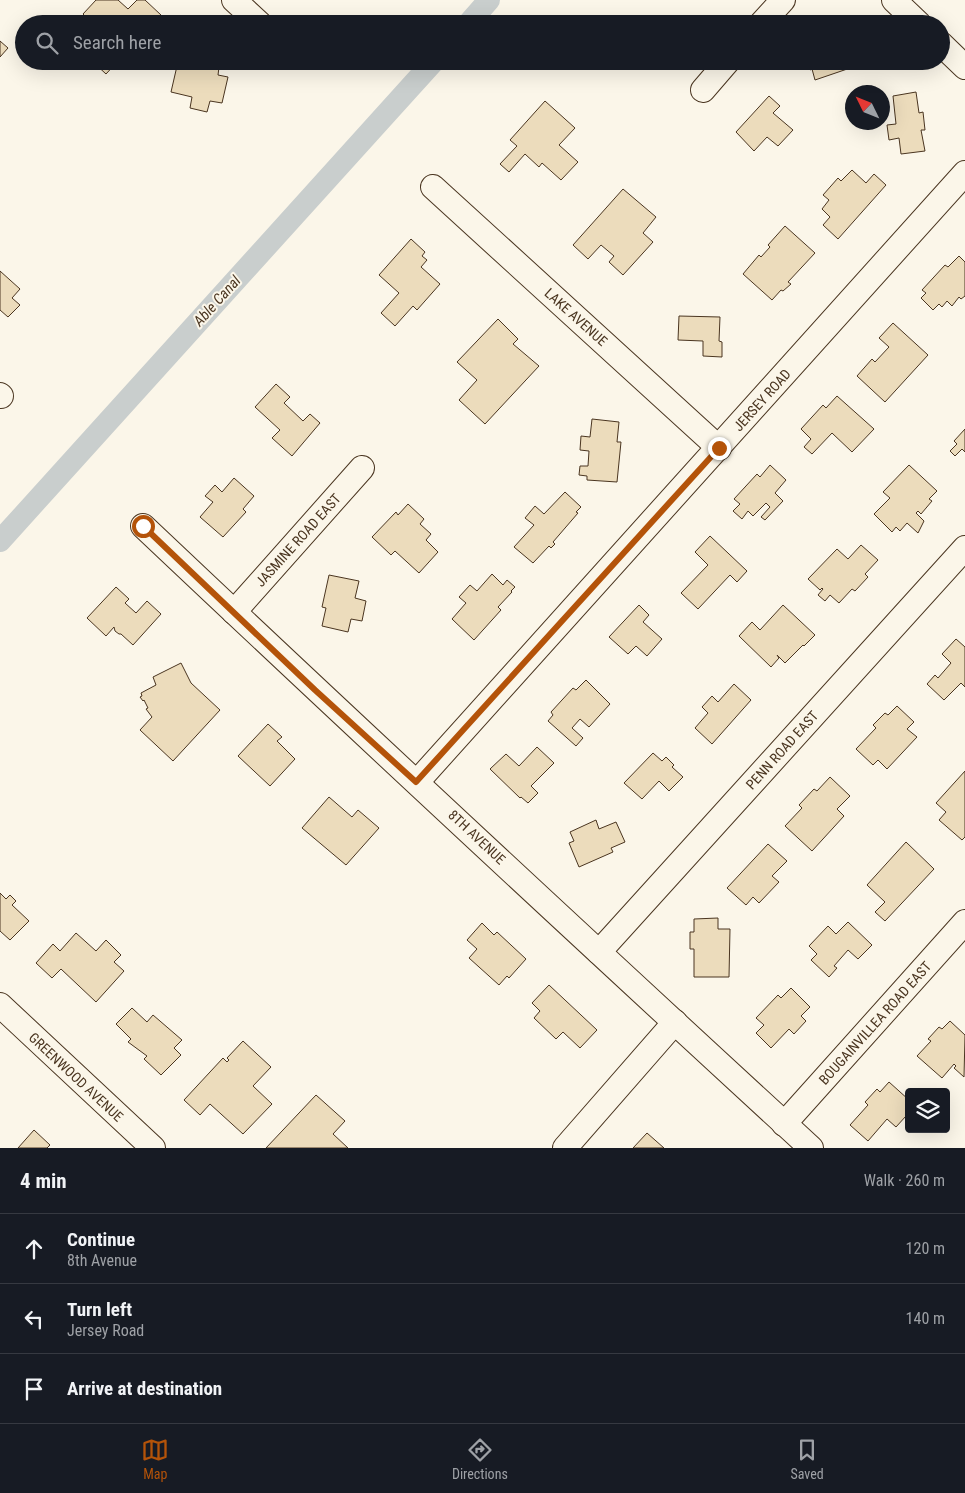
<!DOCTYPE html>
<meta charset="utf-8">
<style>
:root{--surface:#171b24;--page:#20242c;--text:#f1f3f6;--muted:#9ea1a6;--line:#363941;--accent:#b45309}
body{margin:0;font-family:"Roboto Condensed",sans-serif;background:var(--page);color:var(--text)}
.controls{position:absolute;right:15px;bottom:15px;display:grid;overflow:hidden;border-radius:5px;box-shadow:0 5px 20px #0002}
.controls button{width:45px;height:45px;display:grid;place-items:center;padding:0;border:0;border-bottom:1px solid var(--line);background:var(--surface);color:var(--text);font:25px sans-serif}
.compass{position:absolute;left:845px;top:85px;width:45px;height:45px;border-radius:50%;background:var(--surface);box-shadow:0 5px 20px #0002;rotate:313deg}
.stop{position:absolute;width:15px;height:15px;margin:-11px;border:4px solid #b45309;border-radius:50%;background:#fff}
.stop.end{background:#b45309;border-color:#fff;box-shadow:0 1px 5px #0008}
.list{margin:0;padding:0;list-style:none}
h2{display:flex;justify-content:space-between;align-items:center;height:65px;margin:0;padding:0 20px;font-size:21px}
h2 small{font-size:16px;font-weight:400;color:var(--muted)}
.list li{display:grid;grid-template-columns:32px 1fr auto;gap:15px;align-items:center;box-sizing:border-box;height:70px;padding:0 20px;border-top:1px solid var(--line)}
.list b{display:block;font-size:19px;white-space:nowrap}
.list p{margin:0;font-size:16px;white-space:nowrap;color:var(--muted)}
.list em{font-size:16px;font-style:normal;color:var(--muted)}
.icon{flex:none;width:28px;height:28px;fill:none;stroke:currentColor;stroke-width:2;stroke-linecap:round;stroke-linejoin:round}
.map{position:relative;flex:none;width:965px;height:1148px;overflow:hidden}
.search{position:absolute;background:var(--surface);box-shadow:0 5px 20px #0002;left:15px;right:15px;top:15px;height:55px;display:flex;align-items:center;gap:12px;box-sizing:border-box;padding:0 18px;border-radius:28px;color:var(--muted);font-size:19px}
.sheet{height:275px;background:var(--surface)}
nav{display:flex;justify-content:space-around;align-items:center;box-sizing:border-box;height:70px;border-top:1px solid var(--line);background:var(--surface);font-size:14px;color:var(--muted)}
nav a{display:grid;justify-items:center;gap:2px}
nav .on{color:var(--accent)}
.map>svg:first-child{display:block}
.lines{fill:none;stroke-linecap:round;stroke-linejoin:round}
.canal{stroke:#c9cecd;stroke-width:22}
.building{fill:#ecdcbc;stroke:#4a3520}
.minor-casing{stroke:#4a3520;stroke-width:26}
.minor{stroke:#fbf6e9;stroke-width:24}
.route{stroke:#b45309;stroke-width:6}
.labels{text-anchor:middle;stroke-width:4;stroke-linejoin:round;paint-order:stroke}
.street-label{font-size:14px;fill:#4a3520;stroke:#fbf6e9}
.water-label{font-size:15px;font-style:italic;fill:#4a3520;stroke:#fbf6e9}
</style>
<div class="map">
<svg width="965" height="1148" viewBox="0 0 965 1148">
<rect width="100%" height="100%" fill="#fbf6e9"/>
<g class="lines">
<g class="canal">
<path d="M468 24 489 0"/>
<path d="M0 541 434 61"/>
</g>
</g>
<g class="building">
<path d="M96 0H118L128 9 137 0H145L161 15 153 24H93L83 14Z"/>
<path d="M0 41 8 48 0 57Z"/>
<path d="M92 61H118L106 74Z"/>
<path d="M800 61H862L859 65 815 80 812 69 810 70 808 66 802 68Z"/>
<path d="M195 62 219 67 218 75 228 77 222 103 210 101 207 112 190 108 192 97 171 92 177 66 193 69Z"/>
<path d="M916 92 919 113 923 112 925 130H921L925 151 901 154 899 138 889 140 887 125 896 124 893 96Z"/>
<path d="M769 96 780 106 773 113 793 130 778 146 767 137 754 151 736 132Z"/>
<path d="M545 101 575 128 559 145 578 162 561 180 542 163 539 167 525 154 509 172 500 164 517 146 510 140Z"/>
<path d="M852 170 866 183 874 174 886 185 838 239 823 225 830 217 822 209 829 200 823 195 838 178 841 181Z"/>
<path d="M623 189 656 217 643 233 653 242 623 275 609 262 614 256 601 245 588 259 573 245Z"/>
<path d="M785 226 815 253 788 282 791 284 783 291 781 290 772 300 743 274 759 255 761 257 770 247 768 245Z"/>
<path d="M411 239 425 252 422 256 427 260 421 267 440 284 417 310 413 306 395 326 381 313 399 293 379 275Z"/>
<path d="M959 256 965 262V296L961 299 959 297 952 306 947 301 942 307 939 304 933 310 921 298 926 293 922 290 945 265 948 267Z"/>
<path d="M0 271 20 289 12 298 20 305 8 317 0 310Z"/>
<path d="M679 316 720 317 719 341 722 342V357L703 356V341L678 340Z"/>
<path d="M498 319 518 339 513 344 539 366 485 424 459 400 477 380 457 362Z"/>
<path d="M893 323 928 355 885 402 857 376 872 359 875 362 889 347 879 338Z"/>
<path d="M276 384 290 397 284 403 303 421 310 414 320 423 292 456 272 438 280 430 255 407Z"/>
<path d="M837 396 874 429 852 452 832 433 812 454 804 447 811 439 801 429 823 405 826 408Z"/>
<path d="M592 419 619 422 617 442H621L617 482 587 480V476L579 475 580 466H588L589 451 580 450 581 436 590 437Z"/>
<path d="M965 429V452L962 449 955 456 950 451 957 444 954 441Z"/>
<path d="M770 465 786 480 775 493 783 501 765 520 761 517 770 507 766 503 753 516 748 511 742 519 733 511 740 504 734 499 757 474 760 477Z"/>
<path d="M909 465 937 491 929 499 932 501 921 514 918 511 916 513 924 521 918 533 907 523 900 531 896 527 892 532 874 514 890 498 883 492Z"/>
<path d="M234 478 254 496 243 509 246 512 223 537 200 517 213 502 205 496 215 485 222 492Z"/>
<path d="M565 492 581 507 576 512 578 513 553 542 555 544 551 548 549 546 533 563 514 547 534 525 525 518 535 506 544 514Z"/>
<path d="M408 504 424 519 420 524 431 534 426 540 438 552 419 573 395 551 391 555 372 537 396 512 398 515Z"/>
<path d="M710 536 747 571 737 582 730 575 698 609 681 593 708 565 695 552Z"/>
<path d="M861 545 878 560 865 574 868 577 855 591 852 589 839 603 830 595 825 601 818 595 823 589 822 588 820 590 808 579 837 549 848 559Z"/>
<path d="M492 574 503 585 507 580 515 587 511 591 512 592 498 607 501 610 474 640 452 619 466 603 459 597 470 585 477 591Z"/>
<path d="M329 575 359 581 355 598 366 601 362 621 351 619 348 632 322 626 326 608 322 607Z"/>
<path d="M116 587 129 599 125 603 136 613 147 601 161 614 133 645 121 634H119L115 631 114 627 106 636 87 618Z"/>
<path d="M639 605 649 615 643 622 662 639 647 656 636 646 628 654 609 637Z"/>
<path d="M783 605 815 635 804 646 803 645 785 663 777 655 779 658 771 667 739 636 752 622 760 630Z"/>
<path d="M956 639 965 647V687L961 683 944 700 927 684 935 675 938 678 951 663 942 654Z"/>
<path d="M181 663 191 683 220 710 173 761 140 730 152 717 146 709 148 708 144 700 143 701 140 697 142 696 141 693 156 685 153 677Z"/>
<path d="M586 680 610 704 589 727 580 719 572 728 583 738 576 746 548 721 553 715 551 712 573 688 576 690Z"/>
<path d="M734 684 751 700 712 744 695 728 708 713 702 707 712 696 718 702Z"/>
<path d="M897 706 914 722 907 729 917 737 887 769 878 760 873 765 856 749 876 728 873 725 885 713 888 715Z"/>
<path d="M268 724 282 737 277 741 295 759 270 786 238 756Z"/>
<path d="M537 747 554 763 531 786 538 793 528 803 521 797 520 798 490 769 506 754 519 766Z"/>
<path d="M653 753 662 761 666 757 674 765 672 767 683 777 669 791 659 781 642 799 624 783Z"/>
<path d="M965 771V837L962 840 939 820 946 812 936 803Z"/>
<path d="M830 777 850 796 837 809 844 816 812 851 785 826 802 808 799 805 814 789 817 791Z"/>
<path d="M329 797 352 817 358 810 379 828 346 865 302 828Z"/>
<path d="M596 820 599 829 616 822 625 842 611 848 613 852 579 867 569 843 574 841 570 832Z"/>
<path d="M906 842 934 869 885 921 875 912 885 902 867 885Z"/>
<path d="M768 844 787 861 772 876 779 882 759 903 753 897 746 905 727 888Z"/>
<path d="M0 893 6 899 10 895 16 901 12 905 29 921 10 940 0 931Z"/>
<path d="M718 918V929H730L729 977H694V949H690V932H694V919Z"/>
<path d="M848 922 872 945 858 959 848 950 834 966 837 968 829 977 811 960 817 954 809 946 828 926 836 934Z"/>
<path d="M482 923 494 935 497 932 526 959 509 978 507 976 499 985 469 958 477 949 467 940Z"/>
<path d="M76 933 96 951 106 940 121 955 114 962 124 971 96 1002 61 969 52 978 36 963 53 944 60 951Z"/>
<path d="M549 985 597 1030 580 1048 563 1032 556 1039 534 1018 540 1011 532 1003Z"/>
<path d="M791 988 810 1007 801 1016 806 1021 794 1034 789 1029 771 1048 756 1033 764 1025 756 1018 778 995 781 998Z"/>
<path d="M132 1008 147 1022 153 1015 182 1040 174 1048 181 1055 161 1075 144 1059 147 1056 128 1042 131 1039 116 1024Z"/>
<path d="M950 1021 965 1035 964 1077 954 1068 956 1066 954 1064 942 1078 917 1056 931 1041 928 1039 939 1027 942 1029Z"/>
<path d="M243 1041 271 1067 253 1086 272 1104 243 1134 210 1104 200 1115 184 1100 223 1058 227 1062 229 1060 227 1058Z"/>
<path d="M889 1082 909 1100V1118L906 1116 896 1127 887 1119 868 1141 850 1125 868 1105 865 1102 877 1089 880 1092Z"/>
<path d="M316 1095 345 1121 333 1134 348 1148H266Z"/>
<path d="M34 1130 50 1145 47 1148H18Z"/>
<path d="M647 1133 664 1148H633Z"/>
</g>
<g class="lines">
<g class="minor-casing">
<g id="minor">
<path d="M234 0 260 24"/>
<path d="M894 0 919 24"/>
<path d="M761 24 783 0"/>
<path d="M941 44 965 67"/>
<path d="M703 90 728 61"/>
<path d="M433 187 719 448"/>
<path d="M0 395 1 396"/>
<path d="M143 526C364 735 587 942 811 1148"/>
<path d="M234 612 362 468"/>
<path d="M417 782 965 173"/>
<path d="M599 952 965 548"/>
<path d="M0 1005 153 1148"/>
<path d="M784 1124 965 922"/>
<path d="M565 1148 675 1022"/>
</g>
</g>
<use href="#minor" class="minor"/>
</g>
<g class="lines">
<path class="route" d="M143 526 315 690 416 782 719 448"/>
</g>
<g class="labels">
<g class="street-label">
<text transform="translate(576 317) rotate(42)" y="5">LAKE AVENUE</text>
<text transform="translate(762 400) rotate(-48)" y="5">JERSEY ROAD</text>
<text transform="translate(298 540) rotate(-48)" y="5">JASMINE ROAD EAST</text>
<text transform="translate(782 750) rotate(-48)" y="5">PENN ROAD EAST</text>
<text transform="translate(477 837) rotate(43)" y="5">8TH AVENUE</text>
<text transform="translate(875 1023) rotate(-48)" y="5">BOUGAINVILLEA ROAD EAST</text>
<text transform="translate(76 1077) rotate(43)" y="5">GREENWOOD AVENUE</text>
</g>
<g class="water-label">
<text transform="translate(217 301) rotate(-48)" y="5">Able Canal</text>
</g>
</g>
</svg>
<div class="controls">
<button><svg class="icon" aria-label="layers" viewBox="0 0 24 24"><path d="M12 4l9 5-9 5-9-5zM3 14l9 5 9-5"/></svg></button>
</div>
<svg class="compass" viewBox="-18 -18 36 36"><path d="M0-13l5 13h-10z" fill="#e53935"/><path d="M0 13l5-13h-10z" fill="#9ea1a6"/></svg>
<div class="stop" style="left:143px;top:526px"></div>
<div class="stop end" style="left:719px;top:448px"></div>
<div class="search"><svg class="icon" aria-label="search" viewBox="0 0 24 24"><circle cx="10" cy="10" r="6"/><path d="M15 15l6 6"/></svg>Search here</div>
</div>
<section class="sheet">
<h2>4 min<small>Walk · 260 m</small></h2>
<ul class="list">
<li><svg class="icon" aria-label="ahead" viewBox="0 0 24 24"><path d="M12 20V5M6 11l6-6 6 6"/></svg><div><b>Continue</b><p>8th Avenue</p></div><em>120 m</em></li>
<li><svg class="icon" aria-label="left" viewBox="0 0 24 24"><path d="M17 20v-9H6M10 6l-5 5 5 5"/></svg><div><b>Turn left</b><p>Jersey Road</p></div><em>140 m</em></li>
<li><svg class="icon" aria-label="arrive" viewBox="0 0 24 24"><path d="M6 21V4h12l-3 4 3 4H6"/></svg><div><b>Arrive at destination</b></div></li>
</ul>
</section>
<nav>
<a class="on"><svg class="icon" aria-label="map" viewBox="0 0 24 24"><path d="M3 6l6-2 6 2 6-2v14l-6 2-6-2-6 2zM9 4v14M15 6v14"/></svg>Map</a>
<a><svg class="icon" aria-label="directions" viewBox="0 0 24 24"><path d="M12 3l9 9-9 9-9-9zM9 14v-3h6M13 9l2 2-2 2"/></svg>Directions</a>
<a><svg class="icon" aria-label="saved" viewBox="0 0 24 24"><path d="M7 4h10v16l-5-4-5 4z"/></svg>Saved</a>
</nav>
